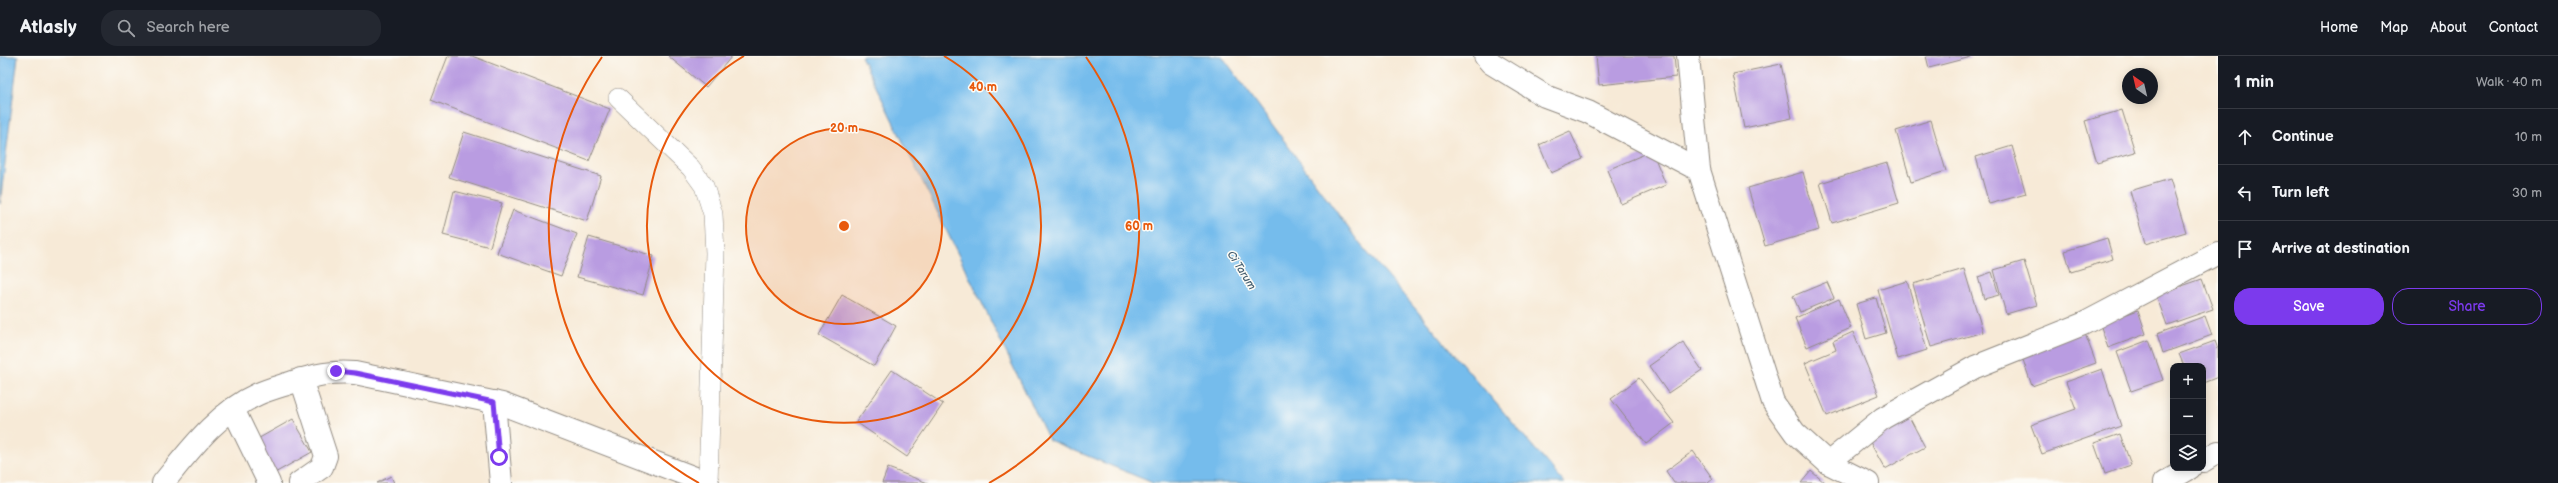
<!DOCTYPE html>
<meta charset="utf-8">
<style>
:root{--surface:#171b24;--page:#242831;--text:#f1f3f6;--muted:#9ea1a6;--line:#363941;--accent:#7c3aed}
body{margin:0;font-family:"Balsamiq Sans",sans-serif;background:var(--page);color:var(--text)}
.controls{position:absolute;right:12px;bottom:12px;display:grid;overflow:hidden;border-radius:8px;box-shadow:0 2px 10px #0003}
.controls button{width:36px;height:36px;display:grid;place-items:center;padding:0;border:0;border-bottom:1px solid var(--line);background:var(--surface);color:var(--text);font:20px sans-serif}
.compass{position:absolute;left:2122px;top:12px;width:36px;height:36px;border-radius:50%;background:var(--surface);box-shadow:0 2px 10px #0003;rotate:326deg}
.stop{position:absolute;width:12px;height:12px;margin:-9px;border:3px solid #7c3aed;border-radius:50%;background:#fff}
.stop.end{background:#7c3aed;border-color:#fff;box-shadow:0 1px 4px #0008}
.list{margin:0;padding:0;list-style:none}
h2{display:flex;justify-content:space-between;align-items:center;height:52px;margin:0;padding:0 16px;font-size:17px}
h2 small{font-size:13px;font-weight:400;color:var(--muted)}
.list li{display:grid;grid-template-columns:26px 1fr auto;gap:12px;align-items:center;box-sizing:border-box;height:56px;padding:0 16px;border-top:1px solid var(--line)}
.list b{display:block;font-size:15px;white-space:nowrap}
.list em{font-size:13px;font-style:normal;color:var(--muted)}
.actions{display:flex;gap:8px;padding:12px 16px}
.actions a{flex:1;padding:9px 0;border:1px solid var(--accent);border-radius:16px;text-align:center;font-size:14px;color:var(--accent)}
.actions .main{background:var(--accent);color:#fff}
.icon{flex:none;width:22px;height:22px;fill:none;stroke:currentColor;stroke-width:2;stroke-linecap:round;stroke-linejoin:round}
.map{position:relative;flex:none;width:2218px;height:427px;overflow:hidden}
header{display:flex;align-items:center;gap:24px;box-sizing:border-box;height:56px;padding:0 20px;background:var(--surface);border-bottom:1px solid var(--line)}
header strong{font-size:19px}
nav{display:flex;gap:22px;margin-inline-start:auto;font-size:14px}
.search{width:280px;height:36px;background:var(--page);display:flex;align-items:center;gap:10px;box-sizing:border-box;padding:0 14px;border-radius:16px;color:var(--muted);font-size:15px}
main{display:flex}
aside{flex:1;background:var(--surface)}
.map>svg:first-child{display:block}
.water{fill:#74bcec;stroke:#50748c}
.building{fill:#b99ce1}
.lines{fill:none;stroke-linecap:round;stroke-linejoin:round}
.lane-casing{stroke:#918a81;stroke-width:20}
.street-casing{stroke:#918a81;stroke-width:24}
.lane{stroke:#fff;stroke-width:19}
.street{stroke:#fff;stroke-width:22}
.route{stroke:#7c3aed;stroke-width:5}
.ring{fill:none;stroke:#e8590c;stroke-width:2}
.labels{text-anchor:middle;stroke-width:3;stroke-linejoin:round;paint-order:stroke}
.water-label{font-size:11px;font-style:italic;fill:#455e6f;stroke:#fdfcf7}
.centre{fill:#e8590c;stroke:#fdfcf7;stroke-width:2}
.ring-label{font-size:12px;text-anchor:middle;font-weight:bold;fill:#e8590c;stroke:#fdfcf7;stroke-width:3;stroke-linejoin:round;paint-order:stroke}
</style>
<header>
<strong>Atlasly</strong>
<div class="search"><svg class="icon" aria-label="search" viewBox="0 0 24 24"><circle cx="10" cy="10" r="6"/><path d="M15 15l6 6"/></svg>Search here</div>
<nav><a>Home</a><a>Map</a><a>About</a><a>Contact</a></nav>
</header>
<main>
<div class="map">
<svg width="2218" height="427" viewBox="0 0 2218 427">
<rect width="100%" height="100%" fill="#fdfcf7"/>
<filter id="ink" filterUnits="userSpaceOnUse"><feTurbulence type="fractalNoise" baseFrequency=".025" numOctaves="2"/><feDisplacementMap in="SourceGraphic" scale="8" xChannelSelector="R" yChannelSelector="G"/><feConvolveMatrix kernelMatrix="1 2 1 2 8 2 1 2 1" color-interpolation-filters="sRGB"/></filter>
<filter id="wash" filterUnits="userSpaceOnUse"><feTurbulence type="fractalNoise" baseFrequency=".012" numOctaves="4" result="noise"/><feDisplacementMap in="SourceGraphic" scale="16" xChannelSelector="R" yChannelSelector="G"/><feGaussianBlur stdDeviation="0.9" result="paint"/><feColorMatrix in="noise" values="0 0 0 0 0 0 0 0 0 0 0 0 0 0 0 0 0 1.4 0 .05"/><feComposite in="paint" operator="in"/></filter>
<g filter="url(#wash)">
<rect width="100%" height="100%" fill="#f7ead7"/>
<g class="water">
<path d="M0 0H18L0 148Z"/>
<path d="M861 0H1222L1360 188 1564 427H1153L1049 384Z"/>
</g>
<g id="blocks">
<g class="building">
<path d="M448 0H472L610 53 589 105 431 44Z"/>
<path d="M668 0H732L706 31Z"/>
<path d="M1596 0H1674L1676 21 1599 29Z"/>
<path d="M1926 0H1971V1L1929 12Z"/>
<path d="M1781 8 1792 62 1744 72 1733 18Z"/>
<path d="M2122 54 2135 96 2097 107 2085 65Z"/>
<path d="M1931 64 1946 115 1911 126 1896 75Z"/>
<path d="M1570 75 1583 103 1551 117 1539 89Z"/>
<path d="M464 76 601 120 587 165 449 121Z"/>
<path d="M2012 90 2026 138 1989 148 1976 101Z"/>
<path d="M1652 95 1666 129 1621 148 1607 114Z"/>
<path d="M1887 107 1899 147 1832 167 1820 127Z"/>
<path d="M1803 116 1819 174 1765 190 1748 132Z"/>
<path d="M2170 123 2186 176 2145 188 2130 135Z"/>
<path d="M454 135 502 147 490 191 443 179Z"/>
<path d="M513 154 577 178 561 220 497 197Z"/>
<path d="M589 181 654 200 643 239 577 221Z"/>
<path d="M2107 182 2113 203 2071 216 2065 195Z"/>
<path d="M2024 205 2037 249 2006 258 1994 214Z"/>
<path d="M1964 213 1983 276 1931 291 1913 228Z"/>
<path d="M1992 216 1999 239 1984 243 1978 221Z"/>
<path d="M2202 223 2213 253 2167 269 2156 239Z"/>
<path d="M1907 225 1927 294 1898 303 1878 234Z"/>
<path d="M1827 226 1834 242 1800 256 1793 240Z"/>
<path d="M842 239 896 270 874 310 819 279Z"/>
<path d="M1876 242 1886 277 1866 283 1856 248Z"/>
<path d="M1839 243 1851 272 1807 291 1795 262Z"/>
<path d="M2138 254 2146 278 2108 292 2100 268Z"/>
<path d="M2205 260 2212 279 2163 297 2157 278Z"/>
<path d="M2084 275 2096 307 2032 330 2021 298Z"/>
<path d="M1853 276 1879 339 1827 360 1805 307 1836 294 1833 285Z"/>
<path d="M2149 284 2163 324 2131 335 2117 296Z"/>
<path d="M2215 285 2218 293V321L2203 327V310H2184L2179 298Z"/>
<path d="M1683 286 1702 314 1668 337 1649 310Z"/>
<path d="M2102 313 2121 370 2042 398 2031 369 2076 353 2066 326Z"/>
<path d="M892 314 943 348 907 401 856 366Z"/>
<path d="M1639 322 1674 367 1646 388 1611 343Z"/>
<path d="M1907 357 1925 391 1885 413 1866 379Z"/>
<path d="M293 363 312 396 273 418 254 385Z"/>
<path d="M2120 378 2131 409 2105 418 2094 387Z"/>
<path d="M1693 395 1713 423 1708 427H1674L1666 415Z"/>
<path d="M888 412 928 427H882Z"/>
<path d="M1811 415 1825 427H1801Z"/>
<path d="M391 420 394 427H377Z"/>
</g>
</g>
</g>
<g filter="url(#ink)">
<use href="#blocks" fill-opacity="0" stroke="#918a81" stroke-width="1"/>
<g class="lines">
<g class="lane-casing">
<path id="lane" d="M618 42 691 112 704 130 713 158 715 197 708 427"/>
</g>
<g class="street-casing">
<g id="street">
<path d="M1485 0 1491 7 1545 40 1588 56 1699 114"/>
<path d="M1688 0 1699 114 1773 346 1795 377 1828 407 1868 427"/>
<path d="M494 346 501 427"/>
<path d="M233 353 269 427"/>
<path d="M2203 405 2218 396"/>
<path d="M1828 407 1883 362 1975 311 2083 268 2218 197"/>
<path d="M163 427C190 394 218 356 258 338 269 333 281 330 293 326 315 319 332 315 355 317L502 348 708 427"/>
<path d="M299 427 322 411 326 400 301 323"/>
<path d="M2164 427 2190 412"/>
</g>
</g>
<use href="#lane" class="lane"/>
<use href="#street" class="street"/>
</g>
</g>
<g class="lines" filter="url(#ink)">
<path class="route" d="M336 315 355 317 494 346 499 401"/>
</g>
<circle cx="844" cy="170" r="98" fill="#e8590c" fill-opacity=".12"/>
<g class="ring">
<circle cx="844" cy="170" r="98"/>
<path d="M944 0A197 197 0 1 1 744 0"/>
<path d="M699 427A295 295 0 0 1 602 1M1086 1A295 295 0 0 1 989 427"/>
</g>
<g class="labels">
<g class="water-label">
<text transform="translate(1242 214) rotate(58)" y="4">Ci Tarum</text>
</g>
</g>
<circle cx="844" cy="170" r="6" class="centre"/>
<g class="ring-label">
<text x="983" y="35">40 m</text>
<text x="844" y="76">20 m</text>
<text x="1139" y="174">60 m</text>
</g>
</svg>
<div class="controls">
<button>+</button>
<button>−</button>
<button><svg class="icon" aria-label="layers" viewBox="0 0 24 24"><path d="M12 4l9 5-9 5-9-5zM3 14l9 5 9-5"/></svg></button>
</div>
<svg class="compass" viewBox="-18 -18 36 36"><path d="M0-13l5 13h-10z" fill="#e53935"/><path d="M0 13l5-13h-10z" fill="#9ea1a6"/></svg>
<div class="stop" style="left:499px;top:401px"></div>
<div class="stop end" style="left:336px;top:315px"></div>
</div>
<aside>
<h2>1 min<small>Walk · 40 m</small></h2>
<ul class="list">
<li><svg class="icon" aria-label="ahead" viewBox="0 0 24 24"><path d="M12 20V5M6 11l6-6 6 6"/></svg><div><b>Continue</b></div><em>10 m</em></li>
<li><svg class="icon" aria-label="left" viewBox="0 0 24 24"><path d="M17 20v-9H6M10 6l-5 5 5 5"/></svg><div><b>Turn left</b></div><em>30 m</em></li>
<li><svg class="icon" aria-label="arrive" viewBox="0 0 24 24"><path d="M6 21V4h12l-3 4 3 4H6"/></svg><div><b>Arrive at destination</b></div></li>
</ul>
<div class="actions"><a class="main">Save</a><a>Share</a></div>
</aside>
</main>
